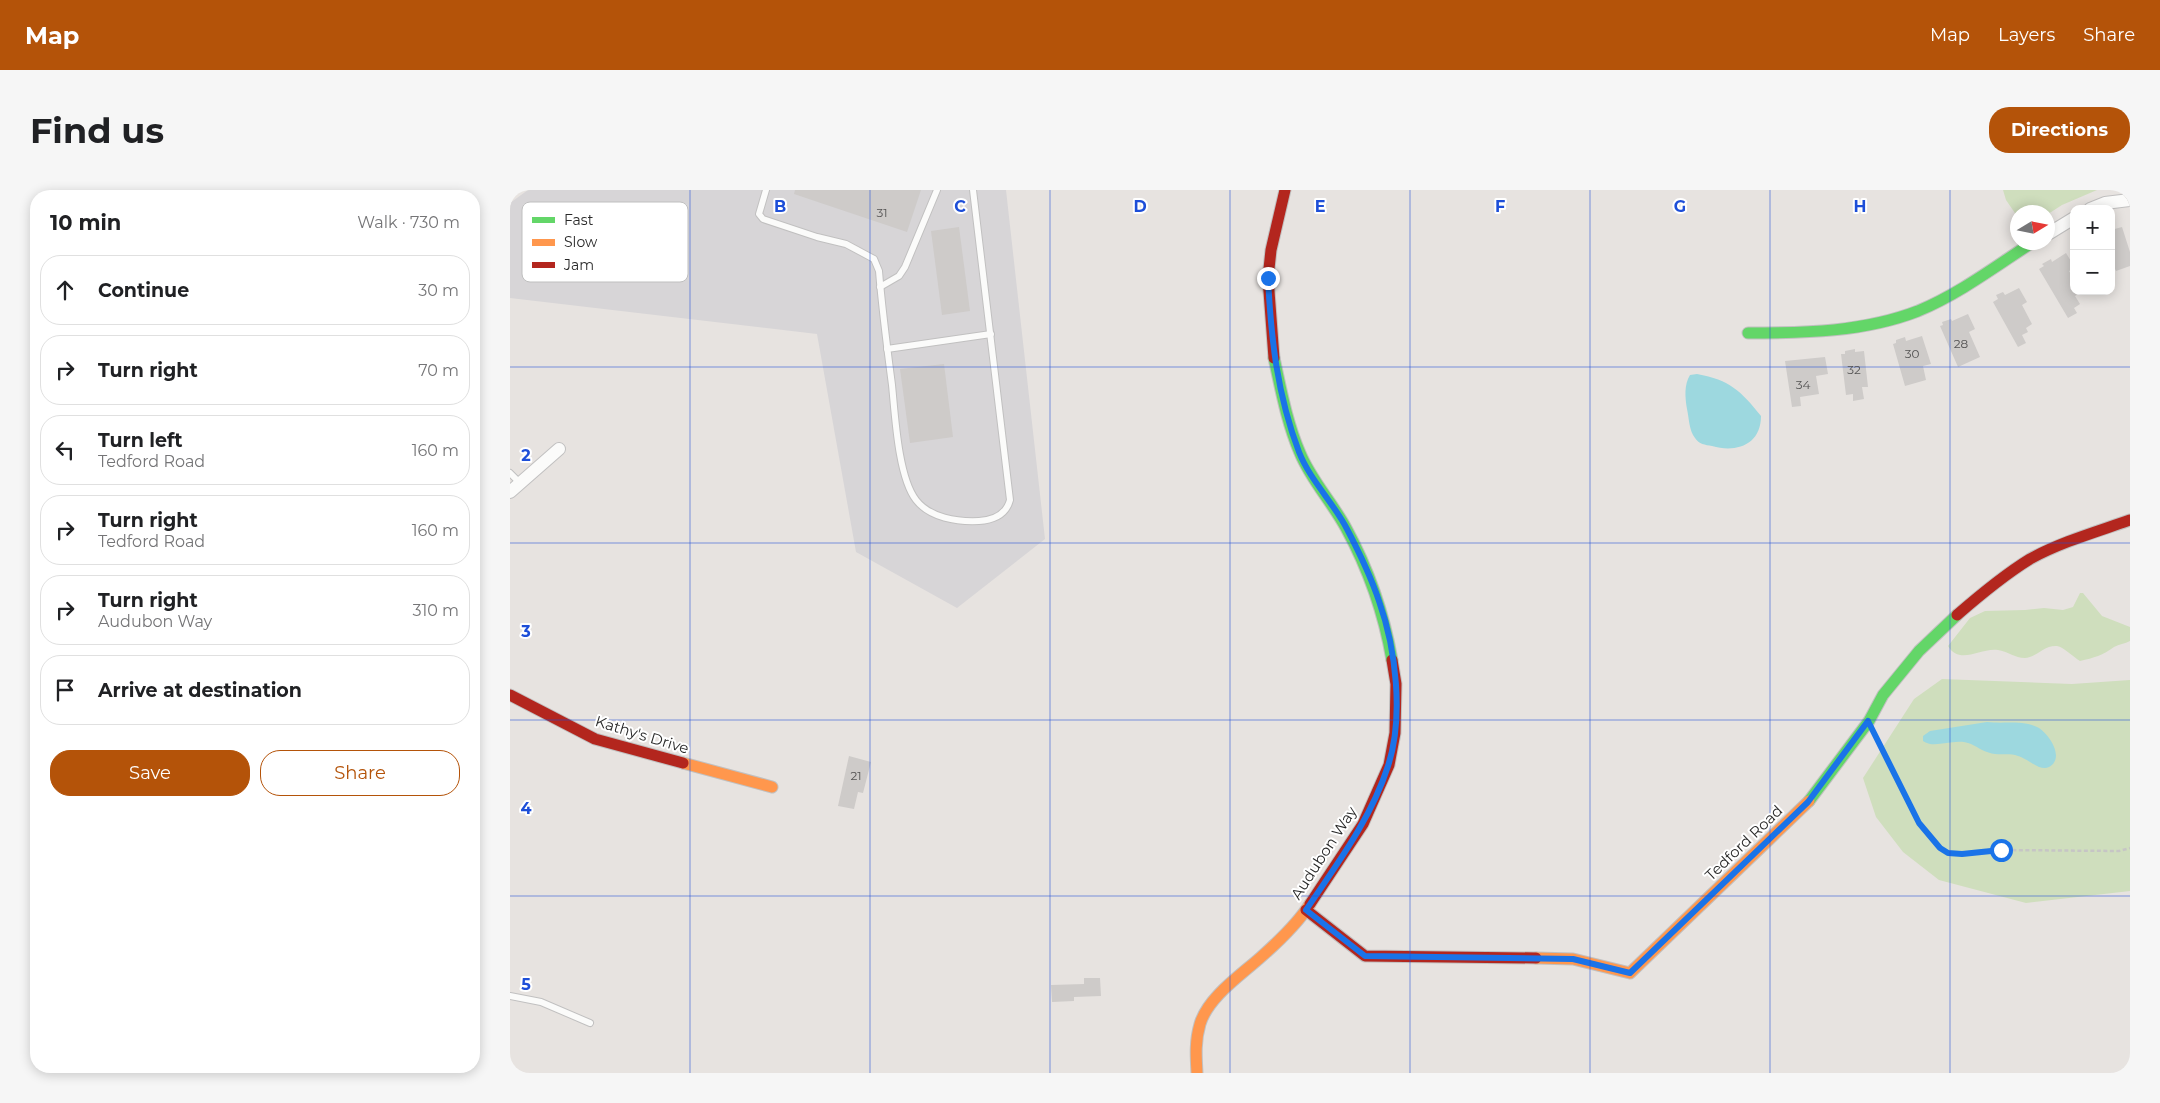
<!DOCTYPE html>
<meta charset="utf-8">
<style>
:root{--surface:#fff;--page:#f6f6f6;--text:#202124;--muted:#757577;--line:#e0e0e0;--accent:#b45309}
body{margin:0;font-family:Montserrat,sans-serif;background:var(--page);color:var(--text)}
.controls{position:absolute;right:15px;top:15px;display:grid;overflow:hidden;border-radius:10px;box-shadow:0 2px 12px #0003}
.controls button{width:45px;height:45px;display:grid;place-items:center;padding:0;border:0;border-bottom:1px solid var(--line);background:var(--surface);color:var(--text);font:25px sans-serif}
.compass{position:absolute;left:1500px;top:15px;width:45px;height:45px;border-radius:50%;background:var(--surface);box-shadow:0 2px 12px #0003;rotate:80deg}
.stop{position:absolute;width:15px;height:15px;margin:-11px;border:4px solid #1a73e8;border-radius:50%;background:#fff}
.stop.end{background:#1a73e8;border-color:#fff;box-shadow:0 1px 5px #0008}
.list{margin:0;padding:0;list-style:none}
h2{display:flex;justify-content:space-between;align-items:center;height:65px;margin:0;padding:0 20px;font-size:21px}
h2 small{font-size:16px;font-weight:400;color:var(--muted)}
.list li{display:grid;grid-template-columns:32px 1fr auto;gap:15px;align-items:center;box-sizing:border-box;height:70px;margin:0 10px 10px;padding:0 10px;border:1px solid var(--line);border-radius:20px}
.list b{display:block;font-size:19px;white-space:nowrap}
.list p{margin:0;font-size:16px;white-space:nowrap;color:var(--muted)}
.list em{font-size:16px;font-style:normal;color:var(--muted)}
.actions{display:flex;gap:10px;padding:15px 20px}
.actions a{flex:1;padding:11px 0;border:1px solid var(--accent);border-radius:20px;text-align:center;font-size:18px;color:var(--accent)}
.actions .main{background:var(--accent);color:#fff}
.icon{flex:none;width:28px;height:28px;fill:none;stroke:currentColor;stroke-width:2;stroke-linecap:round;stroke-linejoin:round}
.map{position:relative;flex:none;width:1620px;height:883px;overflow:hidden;border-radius:20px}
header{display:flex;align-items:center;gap:30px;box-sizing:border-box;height:70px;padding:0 25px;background:var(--accent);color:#fff}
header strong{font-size:24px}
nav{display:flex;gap:28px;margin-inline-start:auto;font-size:18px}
.intro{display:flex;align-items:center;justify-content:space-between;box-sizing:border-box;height:120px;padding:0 30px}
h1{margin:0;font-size:35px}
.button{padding:12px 22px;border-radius:20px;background:var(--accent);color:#fff;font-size:18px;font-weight:700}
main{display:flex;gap:30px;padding:0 30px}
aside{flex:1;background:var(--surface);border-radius:20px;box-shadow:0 2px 12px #0003}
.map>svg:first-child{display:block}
.industrial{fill:#d7d5d7}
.green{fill:#cfdebd}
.water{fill:#9dd8df}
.building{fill:#cecbc9}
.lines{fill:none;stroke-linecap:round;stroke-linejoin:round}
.lane-casing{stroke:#c1c0c0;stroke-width:8}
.street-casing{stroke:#c1c0c0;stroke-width:14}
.fast-casing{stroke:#c1c0c0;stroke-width:13}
.slow-casing{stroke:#c1c0c0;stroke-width:13}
.jam-casing{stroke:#c1c0c0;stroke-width:13}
.path{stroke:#c6c5c5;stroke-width:2.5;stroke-dasharray:4 2.5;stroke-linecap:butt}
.lane{stroke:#fbfbfa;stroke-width:6}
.street{stroke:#fbfbfa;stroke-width:12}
.fast{stroke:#63d668;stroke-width:11}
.slow{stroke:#ff974d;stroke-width:11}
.jam{stroke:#b3261e;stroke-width:11}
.route{stroke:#1a73e8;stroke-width:6}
.grid{fill:none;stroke:#1d4ed8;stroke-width:1;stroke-opacity:0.55}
.labels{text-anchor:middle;stroke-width:4;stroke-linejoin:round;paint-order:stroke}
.number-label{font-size:12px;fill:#535252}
.street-label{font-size:15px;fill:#292929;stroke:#fff}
.key{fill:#fff;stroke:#bfbfbf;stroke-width:1}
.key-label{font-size:14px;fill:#292929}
.grid-label{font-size:16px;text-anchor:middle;font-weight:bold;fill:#1d4ed8;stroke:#fff;stroke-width:4;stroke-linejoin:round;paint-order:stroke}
</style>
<header>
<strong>Map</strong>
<nav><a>Map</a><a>Layers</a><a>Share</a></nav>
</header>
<div class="intro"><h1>Find us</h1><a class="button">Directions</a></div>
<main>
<aside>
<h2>10 min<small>Walk · 730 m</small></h2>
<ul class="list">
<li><svg class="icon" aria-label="ahead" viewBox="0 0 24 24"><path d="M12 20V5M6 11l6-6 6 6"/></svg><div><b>Continue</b></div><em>30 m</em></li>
<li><svg class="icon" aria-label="right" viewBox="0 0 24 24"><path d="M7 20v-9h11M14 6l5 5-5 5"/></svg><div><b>Turn right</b></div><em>70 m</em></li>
<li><svg class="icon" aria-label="left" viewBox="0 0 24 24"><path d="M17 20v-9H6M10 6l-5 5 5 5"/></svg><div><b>Turn left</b><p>Tedford Road</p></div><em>160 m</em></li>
<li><svg class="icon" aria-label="right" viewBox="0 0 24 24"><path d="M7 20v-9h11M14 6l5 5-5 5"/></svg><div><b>Turn right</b><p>Tedford Road</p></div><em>160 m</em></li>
<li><svg class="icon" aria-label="right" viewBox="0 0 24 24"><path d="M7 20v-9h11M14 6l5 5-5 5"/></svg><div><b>Turn right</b><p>Audubon Way</p></div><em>310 m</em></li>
<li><svg class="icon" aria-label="arrive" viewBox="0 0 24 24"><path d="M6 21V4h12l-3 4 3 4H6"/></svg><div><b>Arrive at destination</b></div></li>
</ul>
<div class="actions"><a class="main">Save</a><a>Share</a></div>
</aside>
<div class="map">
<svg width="1620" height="883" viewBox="0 0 1620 883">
<rect width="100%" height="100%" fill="#e7e3e0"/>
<path class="industrial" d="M18 0H496L535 349 447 418 346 362 307 144 0 108V13Z"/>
<g class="green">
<path d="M1493 0H1587L1552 15 1538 24V22H1508L1507 26 1496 10Z"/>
<path d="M1570 403H1573L1592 426 1620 437V451C1615 454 1609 454 1604 457 1593 465 1584 468 1570 471 1563 467 1554 457 1547 456 1534 455 1527 467 1515 468 1505 468 1497 461 1488 460 1471 457 1450 476 1438 456L1460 428 1475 421 1515 420 1534 418 1553 420 1563 417Z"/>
<path d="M1432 489 1562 494 1620 490V701L1516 713 1429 690 1393 662 1366 627 1353 588 1404 509Z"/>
</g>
<g class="water">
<path d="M1187 184C1220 190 1231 201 1251 226 1251 255 1226 263 1202 256 1195 255 1189 254 1185 248 1179 241 1179 228 1177 219 1175 207 1174 195 1180 185Z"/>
<path d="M1477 532C1492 534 1513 530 1527 537 1538 542 1556 568 1539 577 1530 582 1517 568 1508 566 1500 563 1493 565 1485 564 1476 563 1469 558 1461 554 1444 547 1425 560 1413 551V546L1420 541Z"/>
</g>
<g class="building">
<path d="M285 0H411L397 42 284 4Z"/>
<path d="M449 37 460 121 432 125 421 41Z"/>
<path d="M1612 37 1620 62V76L1606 81 1605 79 1601 80V40Z"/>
<path d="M1556 63 1564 76V79L1559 81 1564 89V101H1572L1565 106 1570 114 1564 118 1567 123 1558 128 1529 79 1534 76 1532 74 1541 69 1542 72Z"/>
<path d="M1509 98 1517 112 1512 115 1522 134 1516 138 1518 142 1512 145 1516 153 1508 157 1483 112 1488 109 1486 105 1493 102 1495 105Z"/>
<path d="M1458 124 1465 139 1459 142 1470 167 1448 177 1430 136 1433 135 1432 132 1441 129 1442 131Z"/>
<path d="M1412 146 1421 174 1413 176 1416 190 1395 196 1383 154 1386 153V150L1395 147 1396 151Z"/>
<path d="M1345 159V162L1354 161 1358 197H1352L1354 209 1343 211V204L1336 205 1331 164H1335V161Z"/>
<path d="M1315 167 1318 184 1306 186 1309 204 1290 207 1291 216 1282 217 1275 171Z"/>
<path d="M434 174 443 247 400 253 390 179Z"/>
<path d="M339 566 361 572 353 603 348 602 344 619 328 616Z"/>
<path d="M574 788H590L591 806 564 807V811L542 812 541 795 574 794Z"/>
</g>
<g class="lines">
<g class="lane-casing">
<g id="lane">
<path d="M256 0 249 24 253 29 307 47 336 54 364 69 369 81C372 119 377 157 382 195 385 224 388 287 406 310 420 328 447 332 469 331 484 330 496 325 500 310L463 0"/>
<path d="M370 97 389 86 395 77 427 0"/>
<path d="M377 159 481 144"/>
<path d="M0 283 10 293"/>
<path d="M0 806 31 812 80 833"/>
</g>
</g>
<g class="street-casing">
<g id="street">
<path d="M1580 19 1595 13 1620 10"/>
<path d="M1538 44 1564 28"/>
<path d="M0 302 49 259"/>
</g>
</g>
<g class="fast-casing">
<g id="fast">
<path d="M1238 143C1295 143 1354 142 1408 121 1449 104 1486 76 1523 52"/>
<path d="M764 168C771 200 777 233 790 263 801 290 822 312 836 338 859 380 874 424 882 470"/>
<path d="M1299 611 1359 531 1373 505 1409 461 1447 425"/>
</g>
</g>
<g class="slow-casing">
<g id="slow">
<path d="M173 573 262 597"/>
<path d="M1026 768 1063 769 1120 783 1299 611"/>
<path d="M687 883C686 866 685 851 690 834 698 807 731 785 751 767 768 752 788 733 800 714"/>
</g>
</g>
<g class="jam-casing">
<g id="jam">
<path d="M764 168 758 88 761 60 775 0"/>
<path d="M1447 425C1470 405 1494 385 1520 369 1551 352 1586 342 1620 330"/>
<path d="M0 505 85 549 173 573"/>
<path d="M800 714 853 634 879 575 885 543 886 494 882 470"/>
<path d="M796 720 855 766 1026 768"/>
</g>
</g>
<path class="path" d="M1367 548 1409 633 1430 658 1438 663 1452 664 1491 660 1609 661 1620 658"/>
<use href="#lane" class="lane"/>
<use href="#street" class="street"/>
<use href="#fast" class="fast"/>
<use href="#slow" class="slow"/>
<use href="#jam" class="jam"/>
</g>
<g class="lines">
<path class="route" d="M758 88C761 148 767 204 789 262 800 290 823 312 837 339 849 362 861 387 869 411 886 459 894 527 878 576 861 629 827 674 796 720L855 766 1063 769 1120 783 1298 612 1358 531 1409 633 1430 658 1438 663 1452 664 1491 660"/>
</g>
<path class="grid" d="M180 0V883M360 0V883M540 0V883M720 0V883M900 0V883M1080 0V883M1260 0V883M1440 0V883M0 177H1620M0 353H1620M0 530H1620M0 706H1620"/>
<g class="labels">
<g class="number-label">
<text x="372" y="27">31</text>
<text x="1451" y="158">28</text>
<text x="1402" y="168">30</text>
<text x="1344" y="184">32</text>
<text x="1293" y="199">34</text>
<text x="346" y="590">21</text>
</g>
<g class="street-label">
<text transform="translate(132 545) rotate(17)" y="5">Kathy's Drive</text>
<text transform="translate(1234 653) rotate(-44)" y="5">Tedford Road</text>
<text transform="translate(814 663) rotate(-57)" y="5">Audubon Way</text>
</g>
</g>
<rect x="12" y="12" width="166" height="80" rx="8" class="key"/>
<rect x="22" y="27" width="23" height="6" fill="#63d668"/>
<rect x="22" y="49" width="23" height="7" fill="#ff974d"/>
<rect x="22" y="72" width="23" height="6" fill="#b3261e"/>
<g class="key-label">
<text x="54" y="35">Fast</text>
<text x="54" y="57">Slow</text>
<text x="54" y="80">Jam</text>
</g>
<g class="grid-label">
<text x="270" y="22">B</text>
<text x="450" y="22">C</text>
<text x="630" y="22">D</text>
<text x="810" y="22">E</text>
<text x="990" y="22">F</text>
<text x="1170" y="22">G</text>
<text x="1350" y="22">H</text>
<text x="16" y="271">2</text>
<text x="16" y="447">3</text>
<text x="16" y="624">4</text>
<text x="16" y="800">5</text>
</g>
</svg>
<div class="controls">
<button>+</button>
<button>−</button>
</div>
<svg class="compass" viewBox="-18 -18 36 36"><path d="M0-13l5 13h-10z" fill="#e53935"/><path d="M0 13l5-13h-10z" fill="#757577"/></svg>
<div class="stop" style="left:1491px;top:660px"></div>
<div class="stop end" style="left:758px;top:88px"></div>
</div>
</main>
